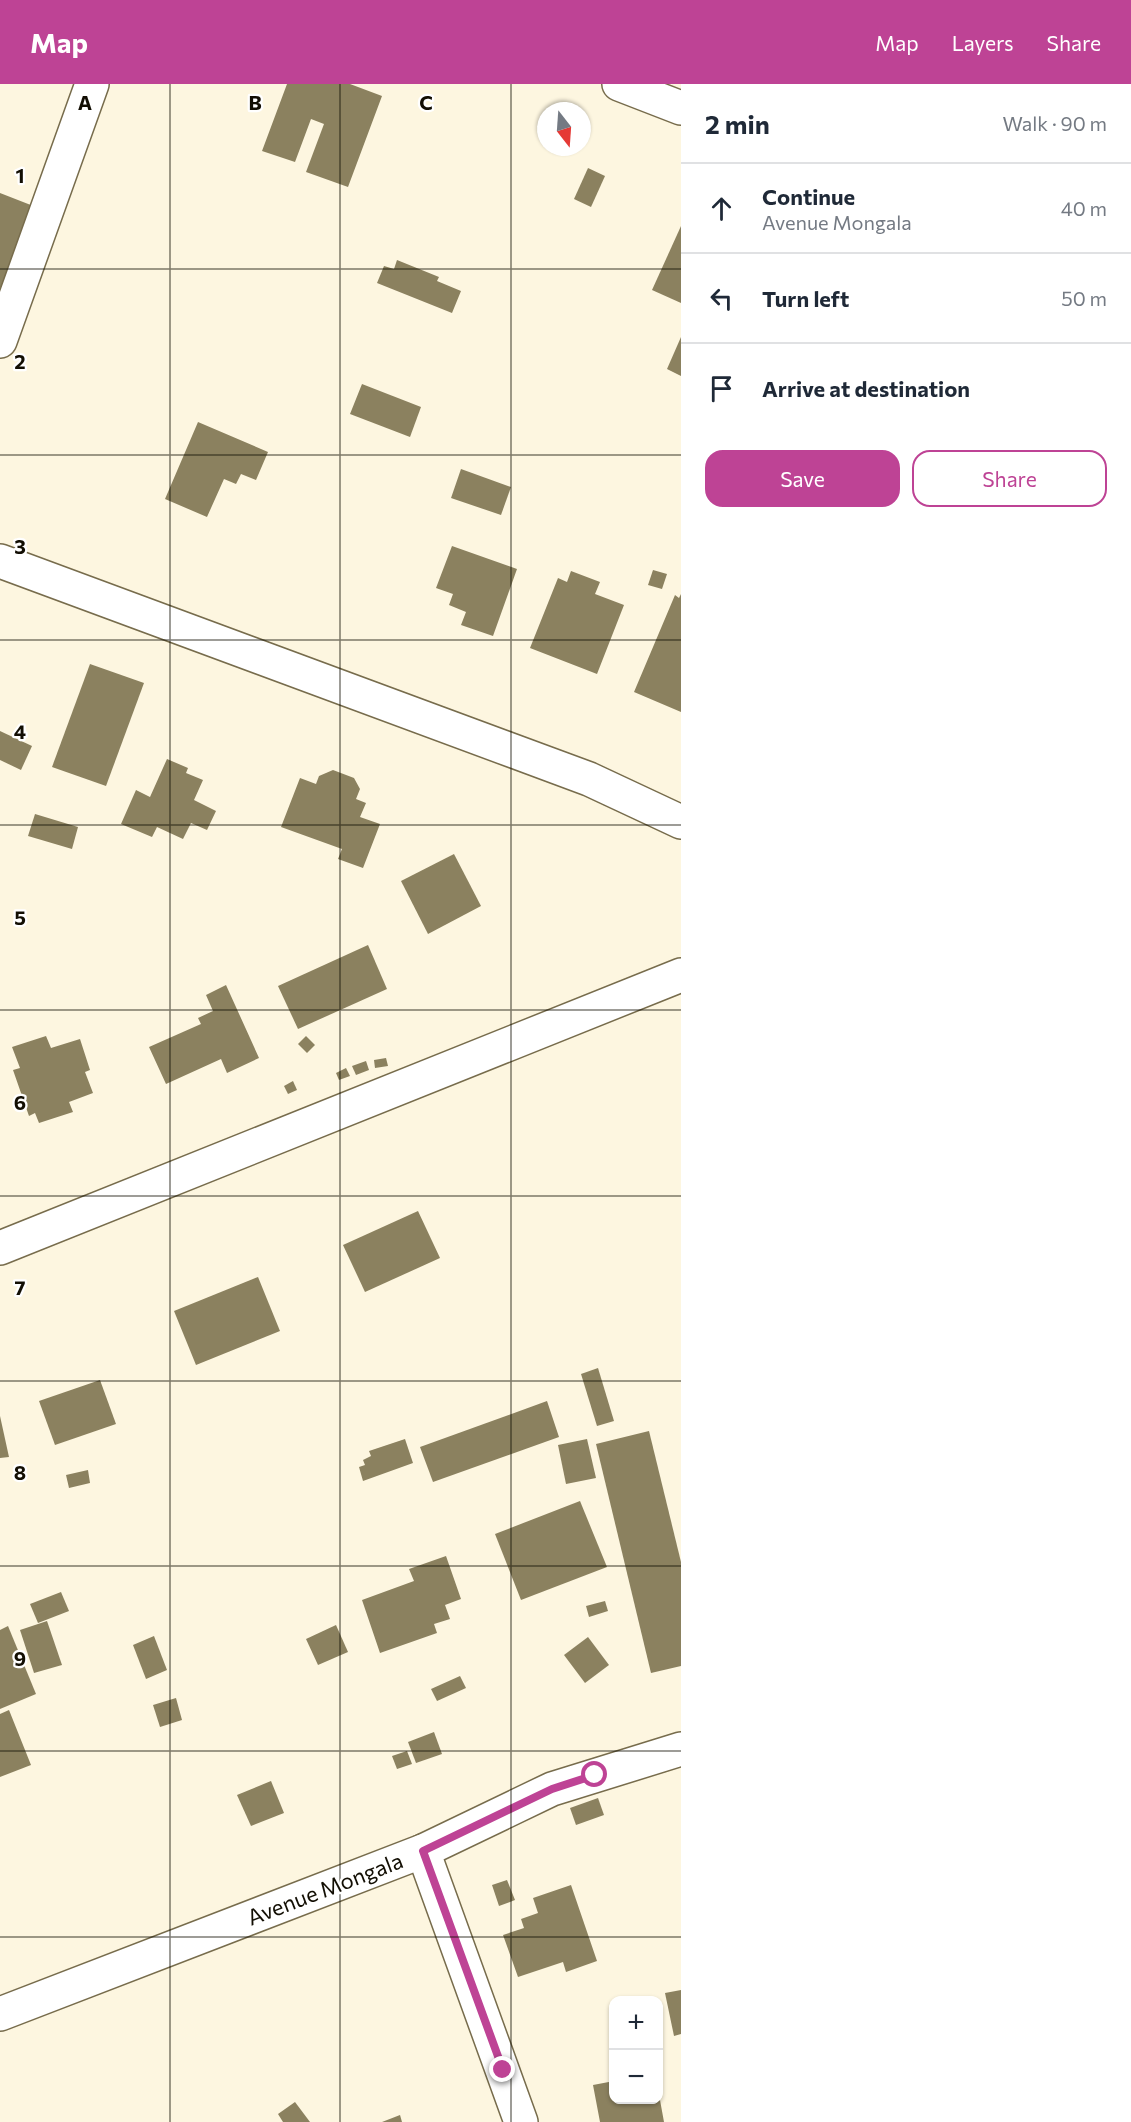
<!DOCTYPE html>
<meta charset="utf-8">
<style>
:root{--surface:#fff;--page:#f6f6f7;--text:#1f2937;--muted:#747a83;--line:#e0e1e3;--accent:#be4395}
body{margin:0;font-family:Commissioner,sans-serif;background:var(--page);color:var(--text)}
.controls{position:absolute;right:18px;bottom:18px;display:grid;overflow:hidden;border-radius:12px;box-shadow:0 2px 4px #0004}
.controls button{width:54px;height:54px;display:grid;place-items:center;padding:0;border:0;border-bottom:2px solid var(--line);background:var(--surface);color:var(--text);font:30px sans-serif}
.compass{position:absolute;left:537px;top:18px;width:54px;height:54px;border-radius:50%;background:var(--surface);box-shadow:0 2px 4px #0004;rotate:163deg}
.stop{position:absolute;width:18px;height:18px;margin:-14px;border:4px solid #be4395;border-radius:50%;background:#fff}
.stop.end{background:#be4395;border-color:#fff;box-shadow:0 2px 6px #0008}
.list{margin:0;padding:0;list-style:none}
h2{display:flex;justify-content:space-between;align-items:center;height:78px;margin:0;padding:0 24px;font-size:26px}
h2 small{font-size:20px;font-weight:400;color:var(--muted)}
.list li{display:grid;grid-template-columns:39px 1fr auto;gap:18px;align-items:center;box-sizing:border-box;height:90px;padding:0 24px;border-top:2px solid var(--line)}
.list b{display:block;font-size:22px;white-space:nowrap}
.list p{margin:0;font-size:20px;white-space:nowrap;color:var(--muted)}
.list em{font-size:20px;font-style:normal;color:var(--muted)}
.actions{display:flex;gap:12px;padding:18px 24px}
.actions a{flex:1;padding:14px 0;border:2px solid var(--accent);border-radius:18px;text-align:center;font-size:21px;color:var(--accent)}
.actions .main{background:var(--accent);color:#fff}
.icon{flex:none;width:33px;height:33px;fill:none;stroke:currentColor;stroke-width:2;stroke-linecap:round;stroke-linejoin:round}
.map{position:relative;flex:none;width:681px;height:2038px;overflow:hidden}
header{display:flex;align-items:center;gap:36px;box-sizing:border-box;height:84px;padding:0 30px;background:var(--accent);color:#fff}
header strong{font-size:28px}
nav{display:flex;gap:33px;margin-inline-start:auto;font-size:21px}
main{display:flex}
aside{flex:1;background:var(--surface)}
.map>svg:first-child{display:block}
.building{fill:#8b815f}
.lines{fill:none;stroke-linecap:round;stroke-linejoin:round}
.minor-casing{stroke:#776c4c;stroke-width:36}
.minor{stroke:#fff;stroke-width:33}
.route{stroke:#be4395;stroke-width:8}
.grid{fill:none;stroke:#120e03;stroke-width:1.5;stroke-opacity:0.55}
.labels{text-anchor:middle;stroke-width:4.5;stroke-linejoin:round;paint-order:stroke}
.street-label{font-size:22px;fill:#120e03;stroke:#fff}
.grid-label{font-size:20px;text-anchor:middle;font-weight:bold;fill:#120e03;stroke:#fff;stroke-width:4.5;stroke-linejoin:round;paint-order:stroke}
</style>
<header>
<strong>Map</strong>
<nav><a>Map</a><a>Layers</a><a>Share</a></nav>
</header>
<main>
<div class="map">
<svg width="681" height="2038" viewBox="0 0 681 2038">
<rect width="100%" height="100%" fill="#fdf6e0"/>
<g class="building">
<path d="M287 0H350L382 12 348 103 306 88 324 40 311 35 295 78 262 67Z"/>
<path d="M588 84 605 92 591 123 574 115Z"/>
<path d="M0 109 41 125 10 207 0 203Z"/>
<path d="M681 142V219L652 206Z"/>
<path d="M397 176 439 193 437 197 461 207 452 229 377 199 384 182 394 185Z"/>
<path d="M681 253V292L667 285Z"/>
<path d="M362 300 421 323 410 353 350 330Z"/>
<path d="M198 338 268 368 256 396 241 390 236 400 224 395 207 433 165 415Z"/>
<path d="M461 385 511 403 501 431 451 414Z"/>
<path d="M452 462 517 485 493 552 461 541 466 528 449 521 453 510 436 504Z"/>
<path d="M653 486 667 490 662 505 648 501Z"/>
<path d="M571 487 600 498 595 510 624 521 597 590 530 564 558 494 567 498Z"/>
<path d="M681 510V628L634 608 675 511 679 514Z"/>
<path d="M90 580 144 599 106 702 52 683Z"/>
<path d="M0 647 32 662 21 686 0 676Z"/>
<path d="M167 675 188 684 186 689 203 696 194 716 216 727 207 746 191 739 183 755 157 743 152 753 121 740 136 706 150 713Z"/>
<path d="M333 686 354 694 360 705 356 715 366 719 360 733 380 740 363 784 338 775 342 765 281 743 300 694 316 700 319 692Z"/>
<path d="M35 730 78 743 72 765 28 752Z"/>
<path d="M454 770 481 822 428 850 401 797Z"/>
<path d="M368 861 387 905 298 945 278 902Z"/>
<path d="M226 901 259 974 227 989 221 975 166 1000 149 963 201 940 198 934 213 927 206 911Z"/>
<path d="M46 952 51 964 80 955 90 986 85 988 93 1009 69 1018 73 1028 39 1039 35 1029 29 1032 13 986 20 984 12 963Z"/>
<path d="M306 952 315 961 307 969 298 960Z"/>
<path d="M386 974 388 982 375 984 374 976Z"/>
<path d="M366 977 369 986 356 991 352 982Z"/>
<path d="M346 984 350 992 339 996 336 989Z"/>
<path d="M293 997 297 1006 288 1010 284 1002Z"/>
<path d="M418 1127 440 1174 365 1208 343 1161Z"/>
<path d="M258 1193 280 1247 196 1281 174 1227Z"/>
<path d="M598 1284 614 1337 597 1342 581 1290Z"/>
<path d="M100 1296 116 1340 55 1361 39 1317Z"/>
<path d="M547 1317 559 1353 433 1398 420 1363Z"/>
<path d="M0 1332 9 1373 0 1374Z"/>
<path d="M649 1347 681 1478V1582L651 1589 596 1360Z"/>
<path d="M405 1355 413 1379 363 1397 359 1383 365 1381 363 1376 371 1372 369 1367Z"/>
<path d="M587 1355 596 1394 566 1400 558 1361Z"/>
<path d="M88 1386 90 1399 69 1404 66 1391Z"/>
<path d="M580 1417 607 1483 521 1516 495 1450Z"/>
<path d="M446 1472 461 1515 445 1521 450 1535 434 1540 437 1549 380 1569 362 1516 414 1497 409 1485Z"/>
<path d="M61 1508 69 1527 38 1539 30 1520Z"/>
<path d="M605 1517 608 1527 589 1533 586 1522Z"/>
<path d="M47 1537 62 1581 34 1589 20 1546Z"/>
<path d="M336 1541 348 1568 318 1581 306 1555Z"/>
<path d="M8 1542 36 1610 0 1625V1546Z"/>
<path d="M154 1552 167 1586 146 1595 133 1561Z"/>
<path d="M588 1553 609 1581 585 1599 564 1571Z"/>
<path d="M460 1592 466 1604 437 1617 431 1605Z"/>
<path d="M176 1614 182 1636 160 1643 153 1621Z"/>
<path d="M9 1626 31 1681 0 1693V1630Z"/>
<path d="M434 1648 442 1670 416 1679 408 1658Z"/>
<path d="M407 1667 412 1680 397 1685 392 1672Z"/>
<path d="M271 1697 284 1729 251 1742 237 1711Z"/>
<path d="M598 1714 604 1731 576 1741 570 1724Z"/>
<path d="M507 1796 515 1816 499 1822 492 1801Z"/>
<path d="M571 1801 597 1877 566 1888 563 1878 518 1893 503 1851 524 1844 521 1835 538 1829 533 1814Z"/>
<path d="M681 1906V1950L674 1952 665 1909Z"/>
<path d="M614 1997V2016H660L664 2038H600L593 2001Z"/>
<path d="M295 2018 310 2038H283L278 2030Z"/>
<path d="M400 2031 402 2038H382Z"/>
</g>
<g class="lines">
<g class="minor-casing">
<g id="minor">
<path d="M619 0 681 24"/>
<path d="M0 257 92 0"/>
<path d="M0 477 589 695 681 738"/>
<path d="M0 1164 681 891"/>
<path d="M423 1767 521 2038"/>
<path d="M0 1930 423 1767 552 1705 681 1665"/>
</g>
</g>
<use href="#minor" class="minor"/>
</g>
<g class="lines">
<path class="route" d="M503 1986 423 1767 552 1705 595 1691"/>
</g>
<path class="grid" d="M170 0V2038M340 0V2038M511 0V2038M0 185H681M0 371H681M0 556H681M0 741H681M0 926H681M0 1112H681M0 1297H681M0 1482H681M0 1667H681M0 1853H681"/>
<g class="labels">
<g class="street-label">
<text transform="translate(325 1805) rotate(-21)" y="8">Avenue Mongala</text>
</g>
</g>
<g class="grid-label">
<text x="85" y="26">A</text>
<text x="255" y="26">B</text>
<text x="426" y="26">C</text>
<text x="20" y="99">1</text>
<text x="20" y="285">2</text>
<text x="20" y="470">3</text>
<text x="20" y="655">4</text>
<text x="20" y="841">5</text>
<text x="20" y="1026">6</text>
<text x="20" y="1211">7</text>
<text x="20" y="1396">8</text>
<text x="20" y="1582">9</text>
</g>
</svg>
<div class="controls">
<button>+</button>
<button>−</button>
</div>
<svg class="compass" viewBox="-18 -18 36 36"><path d="M0-13l5 13h-10z" fill="#e53935"/><path d="M0 13l5-13h-10z" fill="#747a83"/></svg>
<div class="stop" style="left:595px;top:1691px"></div>
<div class="stop end" style="left:503px;top:1986px"></div>
</div>
<aside>
<h2>2 min<small>Walk · 90 m</small></h2>
<ul class="list">
<li><svg class="icon" aria-label="ahead" viewBox="0 0 24 24"><path d="M12 20V5M6 11l6-6 6 6"/></svg><div><b>Continue</b><p>Avenue Mongala</p></div><em>40 m</em></li>
<li><svg class="icon" aria-label="left" viewBox="0 0 24 24"><path d="M17 20v-9H6M10 6l-5 5 5 5"/></svg><div><b>Turn left</b></div><em>50 m</em></li>
<li><svg class="icon" aria-label="arrive" viewBox="0 0 24 24"><path d="M6 21V4h12l-3 4 3 4H6"/></svg><div><b>Arrive at destination</b></div></li>
</ul>
<div class="actions"><a class="main">Save</a><a>Share</a></div>
</aside>
</main>
